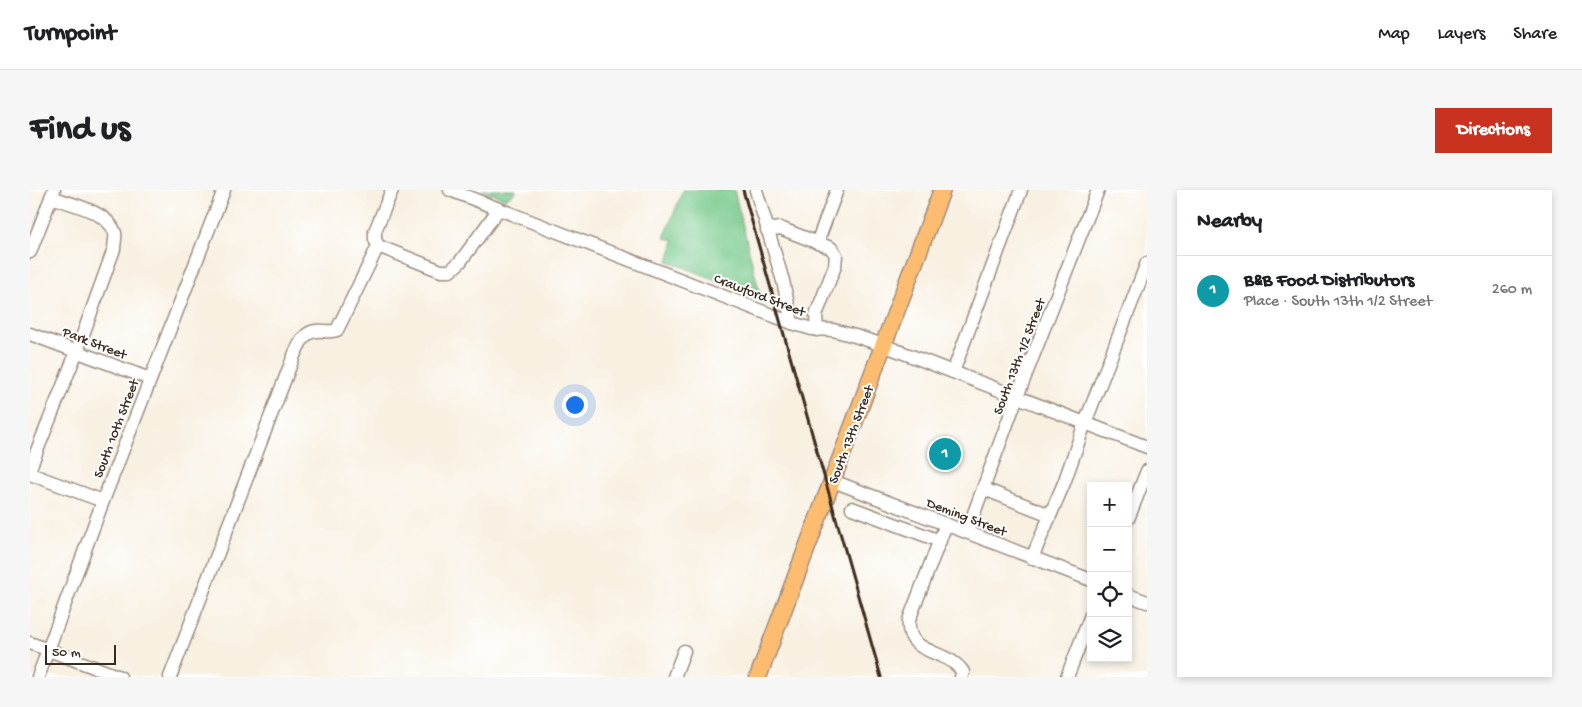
<!DOCTYPE html>
<meta charset="utf-8">
<style>
:root{--surface:#fff;--page:#f6f6f6;--text:#202124;--muted:#757577;--line:#e0e0e0;--accent:#c8321e}
body{margin:0;font-family:"Gochi Hand",sans-serif;background:var(--page);color:var(--text)}
.controls{position:absolute;right:15px;bottom:15px;display:grid;overflow:hidden;border-radius:0px;box-shadow:0 2px 8px #0003}
.controls button{width:45px;height:45px;display:grid;place-items:center;padding:0;border:0;border-bottom:1px solid var(--line);background:var(--surface);color:var(--text);font:25px sans-serif}
.scale{position:absolute;left:15px;bottom:12px;width:71px;box-sizing:border-box;padding-left:5px;border:2px solid #3b2a1e;border-top:0;font-size:14px;line-height:18px;white-space:nowrap;color:#3b2a1e;-webkit-text-stroke:4px #fff;paint-order:stroke}
.you{position:absolute;left:544px;top:214px;width:18px;height:18px;margin:-12px;border:4px solid #fff;border-radius:50%;background:#1a73e8;box-shadow:0 0 0 8px #1a73e833}
.badge{display:grid;place-items:center;width:32px;height:32px;border-radius:50%;background:var(--accent);color:#fff;font-size:16px;font-weight:700}
.pin{position:absolute;translate:-50% -50%;border:2px solid #fff;box-shadow:0 1px 5px #0006}
.list{margin:0;padding:0;list-style:none}
h2{display:flex;justify-content:space-between;align-items:center;height:65px;margin:0;padding:0 20px;font-size:21px}
h2 small{font-size:16px;font-weight:400;color:var(--muted)}
.list li{display:grid;grid-template-columns:32px 1fr auto;gap:15px;align-items:center;box-sizing:border-box;height:70px;padding:0 20px;border-top:1px solid var(--line)}
.list b{display:block;font-size:19px;white-space:nowrap}
.list p{margin:0;font-size:16px;white-space:nowrap;color:var(--muted)}
.list em{font-size:16px;font-style:normal;color:var(--muted)}
.icon{flex:none;width:28px;height:28px;fill:none;stroke:currentColor;stroke-width:2;stroke-linecap:round;stroke-linejoin:round}
.map{position:relative;flex:none;width:1117px;height:487px;overflow:hidden;border-radius:0px}
header{display:flex;align-items:center;gap:30px;box-sizing:border-box;height:70px;padding:0 25px;background:var(--surface);border-bottom:1px solid var(--line)}
header strong{font-size:24px}
nav{display:flex;gap:28px;margin-inline-start:auto;font-size:18px}
.intro{display:flex;align-items:center;justify-content:space-between;box-sizing:border-box;height:120px;padding:0 30px}
h1{margin:0;font-size:35px}
.button{padding:12px 22px;border-radius:0px;background:var(--accent);color:#fff;font-size:18px;font-weight:700}
main{display:flex;gap:30px;padding:0 30px}
aside{flex:1;background:var(--surface);border-radius:0px;box-shadow:0 2px 8px #0003}
.map>svg:first-child{display:block}
.green{fill:#77c98b;stroke:#597a54}
.lines{fill:none;stroke-linecap:round;stroke-linejoin:round}
.minor-casing{stroke:#9a8d80;stroke-width:15}
.major-casing{stroke:#9a8d80;stroke-width:19}
.minor{stroke:#fff;stroke-width:12}
.major{stroke:#febc70;stroke-width:16}
.rail{stroke:#3b2a1e;stroke-width:3}
.labels{text-anchor:middle;stroke-width:4;stroke-linejoin:round;paint-order:stroke}
.street-label{font-size:14px;fill:#3b2a1e;stroke:#fff}
</style>
<header>
<strong>Turnpoint</strong>
<nav><a>Map</a><a>Layers</a><a>Share</a></nav>
</header>
<div class="intro"><h1>Find us</h1><a class="button">Directions</a></div>
<main>
<div class="map">
<svg width="1117" height="487" viewBox="0 0 1117 487">
<rect width="100%" height="100%" fill="#fff"/>
<filter id="ink" filterUnits="userSpaceOnUse"><feTurbulence type="fractalNoise" baseFrequency=".02" numOctaves="2"/><feDisplacementMap in="SourceGraphic" scale="10" xChannelSelector="R" yChannelSelector="G"/><feConvolveMatrix kernelMatrix="1 2 1 2 8 2 1 2 1" color-interpolation-filters="sRGB"/></filter>
<filter id="wash" filterUnits="userSpaceOnUse"><feTurbulence type="fractalNoise" baseFrequency=".0096" numOctaves="4" result="noise"/><feDisplacementMap in="SourceGraphic" scale="20" xChannelSelector="R" yChannelSelector="G"/><feGaussianBlur stdDeviation="1.12" result="paint"/><feColorMatrix in="noise" values="0 0 0 0 0 0 0 0 0 0 0 0 0 0 0 0 0 1.4 0 .05"/><feComposite in="paint" operator="in"/></filter>
<g filter="url(#wash)">
<rect width="100%" height="100%" fill="#f8f0e1"/>
<g class="green">
<path d="M452 0H486L485 2 475 9Z"/>
<path d="M653 0H704L731 108 638 71 644 50 634 48Z"/>
</g>
</g>
<g filter="url(#ink)">
<g class="lines">
<g class="minor-casing">
<g id="minor">
<path d="M362 0 345 41V49L348 56 411 81H420L430 72 469 19"/>
<path d="M420 0 762 133 782 139 803 140 825 146 853 155 1117 257"/>
<path d="M726 0 753 91 762 133"/>
<path d="M737 40 750 38 801 58 806 65 805 76 786 125 787 140"/>
<path d="M787 53 807 0"/>
<path d="M0 62 24 0"/>
<path d="M0 144 120 189"/>
<path d="M923 182 991 0"/>
<path d="M0 278 47 161 84 59C84 54 86 47 85 43 78 21 40 14 21 7"/>
<path d="M0 284 73 311"/>
<path d="M803 291 1061 390"/>
<path d="M954 299 1020 325"/>
<path d="M822 318 910 351"/>
<path d="M1098 329 1117 281"/>
<path d="M916 334 879 430C875 466 917 458 933 482L931 487"/>
<path d="M937 342 987 207 1068 0"/>
<path d="M1002 368 1034 293 1055 233 1117 73"/>
<path d="M1098 405 1117 412"/>
<path d="M0 453 90 487"/>
<path d="M8 487 73 311 194 0"/>
<path d="M140 487 265 163C270 154 274 142 286 141 293 140 299 143 307 140L348 56"/>
<path d="M644 487 654 461"/>
<path d="M1037 487 1061 425"/>
</g>
</g>
<g class="major-casing">
<path id="major" d="M728 487 912 0"/>
</g>
<use href="#minor" class="minor"/>
<use href="#major" class="major"/>
<path class="rail" d="M713 0 851 487"/>
</g>
</g>
<g class="labels">
<g class="street-label">
<text transform="translate(730 104) rotate(21)" y="5">Crawford Street</text>
<text transform="translate(65 152) rotate(21)" y="5">Park Street</text>
<text transform="translate(988 166) rotate(-69)" y="5">South 13th 1/2 Street</text>
<text transform="translate(85 238) rotate(-69)" y="5">South 10th Street</text>
<text transform="translate(820 244) rotate(-69)" y="5">South 13th Street</text>
<text transform="translate(937 326) rotate(21)" y="5">Deming Street</text>
</g>
</g>
</svg>
<div class="controls">
<button>+</button>
<button>−</button>
<button><svg class="icon" aria-label="locate" viewBox="0 0 24 24"><circle cx="12" cy="12" r="6"/><path d="M12 2v4M12 18v4M2 12h4M18 12h4"/></svg></button>
<button><svg class="icon" aria-label="layers" viewBox="0 0 24 24"><path d="M12 4l9 5-9 5-9-5zM3 14l9 5 9-5"/></svg></button>
</div>
<div class="scale">50 m</div>
<div class="you"></div>
<div class="pin badge" style="left:915px;top:264px;background:#0f9aa8">1</div>
</div>
<aside>
<h2>Nearby<small></small></h2>
<ul class="list">
<li><span class="badge" style="background:#0f9aa8">1</span><div><b>B&amp;B Food Distributors</b><p>Place · South 13th 1/2 Street</p></div><em>260 m</em></li>
</ul>
</aside>
</main>
